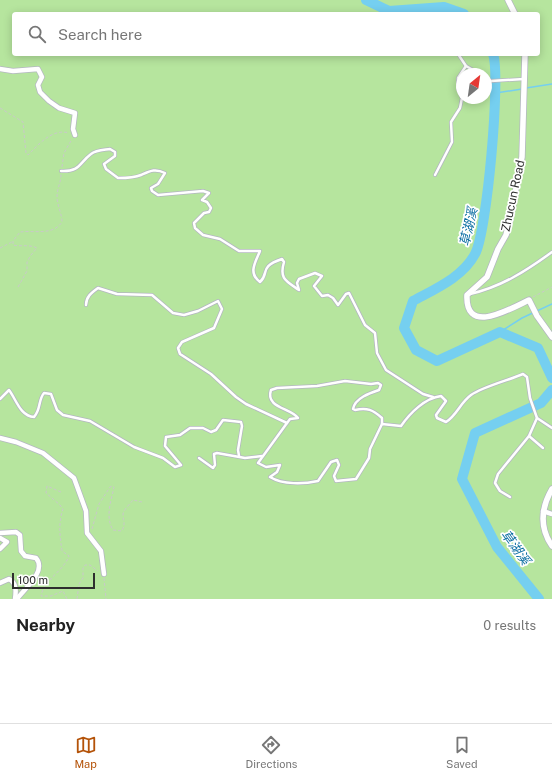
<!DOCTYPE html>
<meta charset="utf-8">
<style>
:root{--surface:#fff;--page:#f6f6f6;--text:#222;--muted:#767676;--line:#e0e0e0;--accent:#b45309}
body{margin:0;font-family:"Public Sans","Noto Sans TC",sans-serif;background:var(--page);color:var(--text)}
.compass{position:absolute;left:456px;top:68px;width:36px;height:36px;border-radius:50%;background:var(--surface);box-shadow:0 2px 10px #0003;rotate:29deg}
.scale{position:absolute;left:12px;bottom:10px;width:83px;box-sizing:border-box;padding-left:4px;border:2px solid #2e2e2e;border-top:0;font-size:11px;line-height:14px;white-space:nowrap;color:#2e2e2e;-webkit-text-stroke:3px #fff;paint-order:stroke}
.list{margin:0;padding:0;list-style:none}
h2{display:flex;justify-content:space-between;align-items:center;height:52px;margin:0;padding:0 16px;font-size:17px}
h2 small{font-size:13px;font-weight:400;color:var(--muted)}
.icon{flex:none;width:22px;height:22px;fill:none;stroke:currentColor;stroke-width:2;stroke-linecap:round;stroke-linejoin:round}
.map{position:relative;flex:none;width:552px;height:599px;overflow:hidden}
.search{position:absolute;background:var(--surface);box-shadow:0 2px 10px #0003;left:12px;right:12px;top:12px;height:44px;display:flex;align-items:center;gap:10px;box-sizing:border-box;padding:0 14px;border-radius:4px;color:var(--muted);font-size:15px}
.sheet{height:124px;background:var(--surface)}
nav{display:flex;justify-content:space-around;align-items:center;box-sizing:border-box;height:56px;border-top:1px solid var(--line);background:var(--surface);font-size:11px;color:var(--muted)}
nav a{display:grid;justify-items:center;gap:2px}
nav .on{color:var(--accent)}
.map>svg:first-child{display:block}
.green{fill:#b6e59e;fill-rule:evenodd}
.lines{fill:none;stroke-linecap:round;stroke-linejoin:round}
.stream{stroke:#75cff0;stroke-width:1.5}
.river{stroke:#75cff0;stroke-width:10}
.service-casing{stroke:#b4b7c1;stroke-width:4}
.minor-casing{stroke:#b4b7c1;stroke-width:6}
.tertiary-casing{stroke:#b4b7c1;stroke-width:7}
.path{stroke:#c9c9c9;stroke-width:1;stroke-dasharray:3 2;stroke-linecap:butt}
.service{stroke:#fff;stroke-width:2.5}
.minor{stroke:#fff;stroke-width:4.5}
.tertiary{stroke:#fff;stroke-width:5.5}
.labels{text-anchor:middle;stroke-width:3.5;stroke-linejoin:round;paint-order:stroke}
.street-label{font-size:12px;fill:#2e2e2e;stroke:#fff}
.water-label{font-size:13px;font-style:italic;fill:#0d6fa3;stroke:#fff}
</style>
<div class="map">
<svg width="552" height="599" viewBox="0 0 552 599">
<rect width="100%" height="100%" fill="#efe9e1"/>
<path class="green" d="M0 0H552V599H0ZM14 14H538V54H14ZM462 74H486V98H462Z"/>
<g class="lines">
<g class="stream">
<path d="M526 88 552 84"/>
<path d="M496 93 522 89"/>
<path d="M500 332 522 318 552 304"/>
</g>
<g class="river">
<path d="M366 0 389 11 444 7 464 14"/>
<path d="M493 54C501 75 487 233 475 254 463 277 435 289 413 301L404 328 416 350 437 361 500 332 538 348 552 378"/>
<path d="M539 599 497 547 462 479 475 433 541 403 552 390"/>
</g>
<g class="service-casing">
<g id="service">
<path d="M458 54 466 66"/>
<path d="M486 78 491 81 524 79"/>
<path d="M61 171C80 172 79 163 91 154 96 150 104 150 110 149L115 152V156L104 164 106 169 118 178C125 178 134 178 141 175 150 171 155 168 165 173L158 184 151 188 152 191 158 195 203 191 209 193 202 200 207 202 211 208 209 212 204 213 194 223 195 228 203 235 220 239 239 251H260C255 263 248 273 260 282 270 273 258 267 282 259L284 262C279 279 286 281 299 290L297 283 299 279 315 273 322 276 314 286 322 296 328 295 333 298 338 305 346 294 349 293 365 325 375 333 377 353 386 370 423 394 433 397"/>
<path d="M435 175 452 142 451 122 460 108 462 98 458 89V78L466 66 480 74"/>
<path d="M470 294C501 287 526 271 552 252"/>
<path d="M86 305C86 297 91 293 98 288L117 294 152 295 173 313 184 315 198 311 218 301 222 309 214 328 182 342 178 348 180 354 211 374 236 397 246 404 287 423 258 463 266 467 280 465 277 472 270 477C283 485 304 484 318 481L331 462 337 460 339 465 334 476 336 481 356 479 369 458 370 449 382 424 401 426C410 413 425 398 441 396L446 401 436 415 437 418 446 422C457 415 460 403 471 395 482 387 509 380 523 374L527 377 530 398 537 418 552 428"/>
<path d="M0 399 9 390C16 399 20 416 34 417 41 410 38 400 44 393L51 394 57 410 63 415 90 421 134 447 163 458 175 467 181 465 165 446 166 437 180 435 190 428H203L211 432 216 430 223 420 241 422 242 426 238 450 239 456"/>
<path d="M287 423 290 419 298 418C291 408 265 408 271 390L277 388 317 386 345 381 371 384 378 383 381 385 379 390C370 393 355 398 353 409L355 410C367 407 373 410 382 418V424"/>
<path d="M529 436 543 448"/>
<path d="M199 458 213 468 215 465 214 454 217 453 245 458 262 456"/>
<path d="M510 497 500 491 495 483 498 474 529 436 537 418"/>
</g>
</g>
<g class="minor-casing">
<g id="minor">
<path d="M0 69 13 71 38 69 42 77 38 85 40 92 49 101 59 108 75 113 73 129 75 135"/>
<path d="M0 438 16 442 43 453 74 478 86 511 87 533 101 551 104 574"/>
<path d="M543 511 552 514"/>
<path d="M0 533 16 532 20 535 21 551 25 556 36 558C47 571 25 588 17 599"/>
<path d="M0 538 7 542 0 549"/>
<path d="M0 583 9 579C17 583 16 592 15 599"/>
</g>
</g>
<g class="tertiary-casing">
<g id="tertiary">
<path d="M508 0 515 14"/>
<path d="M525 54 522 157 510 220 506 235 498 249 487 277 467 295C465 336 510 309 529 300L537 316 552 337"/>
<path d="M552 489C541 508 539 527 552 546"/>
</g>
</g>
<g class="path">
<path d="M0 108 23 122 26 153 28 155C38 145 52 128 69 133"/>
<path d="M62 167 64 153 72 139"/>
<path d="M0 248 12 242"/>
<path d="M18 287 27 271V262L31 255 37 248C29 244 21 247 13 245V241L20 232C34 230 53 236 62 222 62 214 57 205 57 197 57 188 61 183 61 174"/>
<path d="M533 297 552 287"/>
<path d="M61 492 47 486 46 493 60 505 63 509C58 523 60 537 62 551L69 556C63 572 44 579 41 596H51L63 591 67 599"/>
<path d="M92 529 99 504 110 487 112 486 114 487C111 501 105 517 113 530L122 531C126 522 123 522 123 514 124 509 130 504 133 500L142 502"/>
<path d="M104 578 106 599"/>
<path d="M77 599 79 584 83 578V568L85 565H90L98 571"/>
</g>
<use href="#service" class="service"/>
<use href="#minor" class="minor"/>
<use href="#tertiary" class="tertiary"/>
</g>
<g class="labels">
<g class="street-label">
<text transform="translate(513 196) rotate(-78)" y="4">Zhucun Road</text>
</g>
<g class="water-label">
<text transform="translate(468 227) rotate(-77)" y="5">草湖溪</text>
<text transform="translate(516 547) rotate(54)" y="5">草湖溪</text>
</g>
</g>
</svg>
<svg class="compass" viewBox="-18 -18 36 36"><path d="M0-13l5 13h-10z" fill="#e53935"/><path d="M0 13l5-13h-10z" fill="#767676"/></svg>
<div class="scale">100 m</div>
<div class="search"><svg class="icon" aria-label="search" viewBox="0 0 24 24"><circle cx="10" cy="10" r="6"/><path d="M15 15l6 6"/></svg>Search here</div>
</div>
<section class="sheet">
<h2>Nearby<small>0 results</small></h2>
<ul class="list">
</ul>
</section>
<nav>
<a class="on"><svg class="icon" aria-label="map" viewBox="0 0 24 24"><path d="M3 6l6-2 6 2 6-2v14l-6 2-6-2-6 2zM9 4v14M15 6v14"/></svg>Map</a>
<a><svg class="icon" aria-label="directions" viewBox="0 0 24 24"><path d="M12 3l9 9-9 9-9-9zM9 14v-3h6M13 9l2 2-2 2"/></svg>Directions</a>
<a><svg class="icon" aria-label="saved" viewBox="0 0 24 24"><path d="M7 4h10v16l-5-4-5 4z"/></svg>Saved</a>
</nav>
